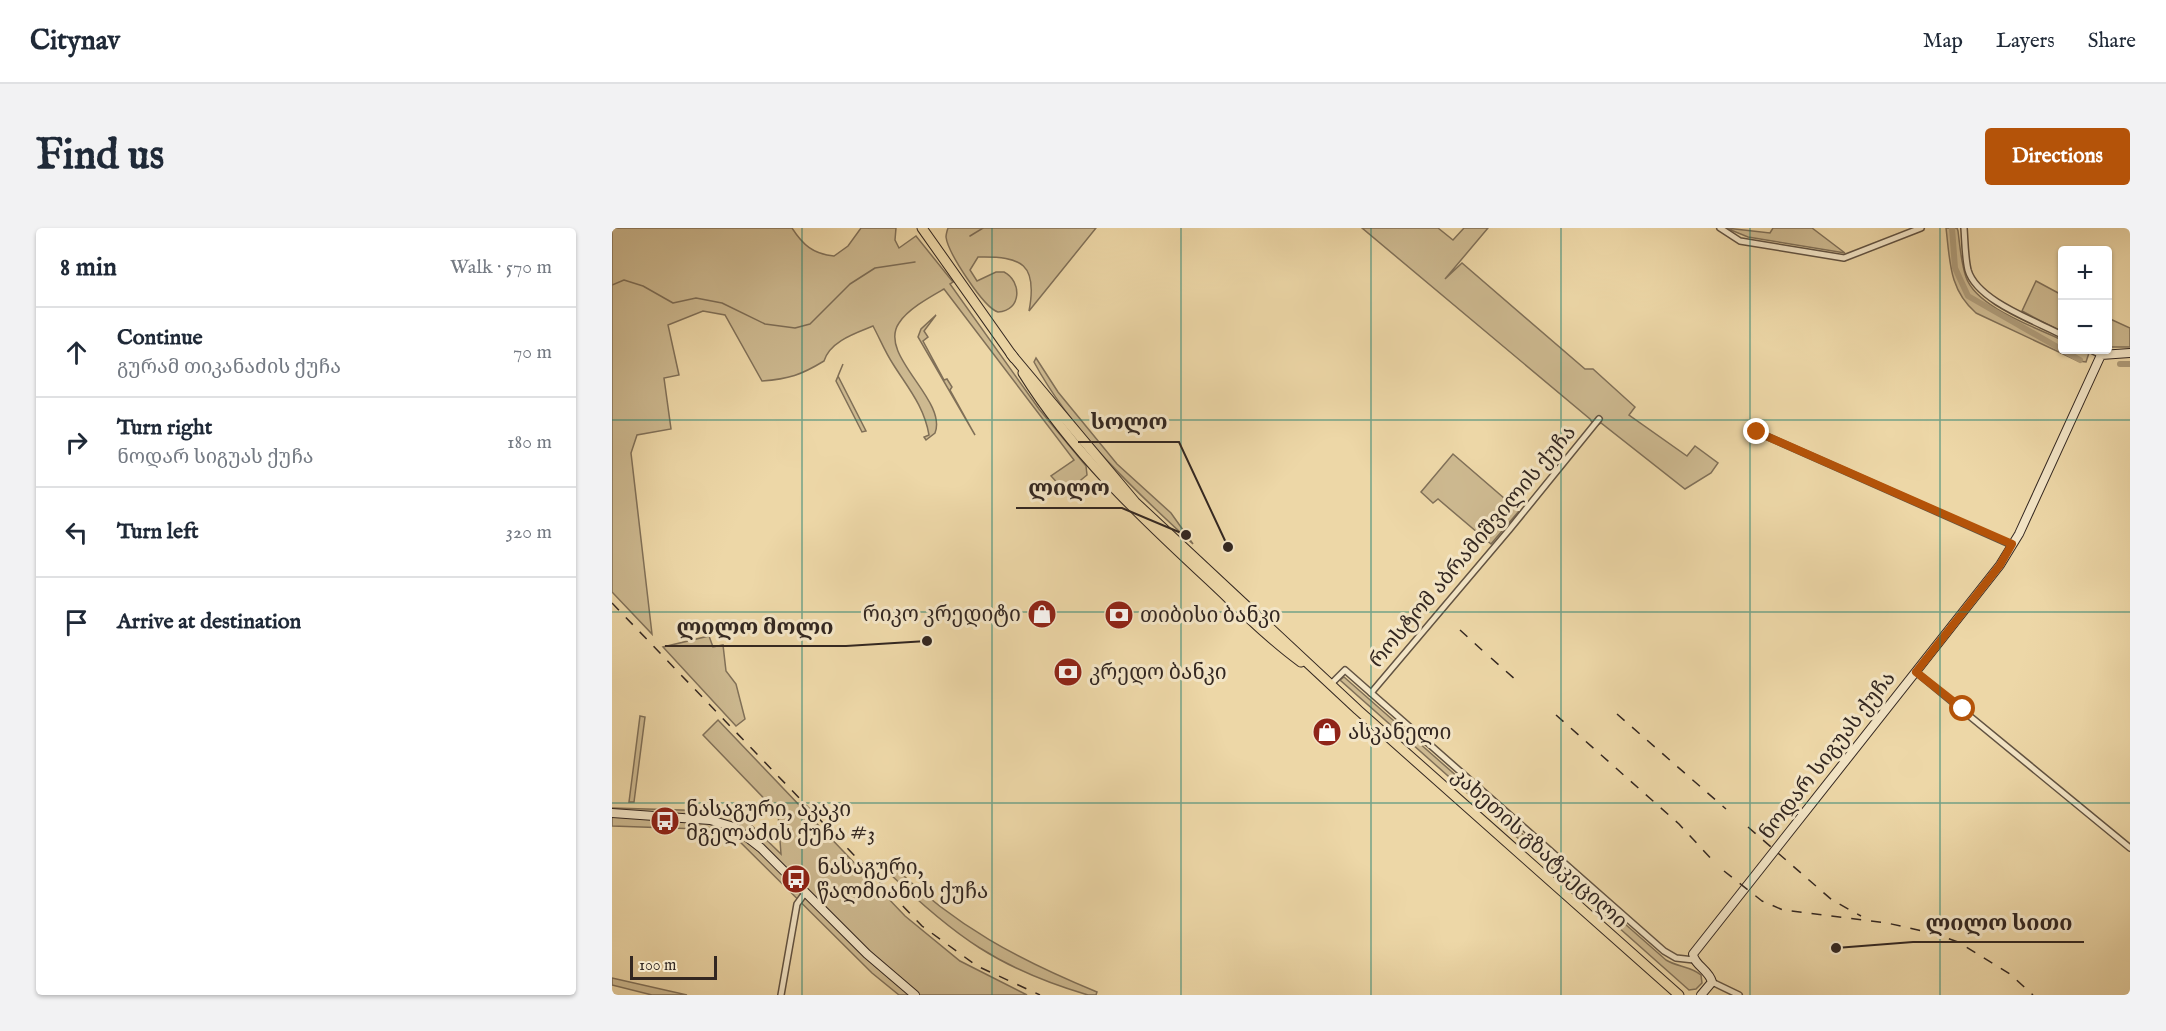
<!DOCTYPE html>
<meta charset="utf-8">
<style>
:root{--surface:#fff;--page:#f2f2f3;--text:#1f2937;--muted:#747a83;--line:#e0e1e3;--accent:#b45309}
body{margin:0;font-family:"IM FELL English","Noto Serif Georgian",serif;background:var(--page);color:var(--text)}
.controls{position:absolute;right:18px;top:18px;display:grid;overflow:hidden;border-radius:6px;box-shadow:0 2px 4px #0004}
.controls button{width:54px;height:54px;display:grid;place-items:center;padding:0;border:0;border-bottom:2px solid var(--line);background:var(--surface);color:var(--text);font:30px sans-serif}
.scale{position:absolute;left:18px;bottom:15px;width:87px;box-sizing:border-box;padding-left:6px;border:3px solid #332721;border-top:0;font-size:16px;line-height:21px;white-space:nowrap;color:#332721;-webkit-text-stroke:4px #f3e5c6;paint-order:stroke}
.stop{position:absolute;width:18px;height:18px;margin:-14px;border:4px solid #b45309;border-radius:50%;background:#fff}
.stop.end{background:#b45309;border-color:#fff;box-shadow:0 2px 6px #0008}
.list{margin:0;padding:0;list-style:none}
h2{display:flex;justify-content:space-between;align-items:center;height:78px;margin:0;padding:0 24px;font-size:26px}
h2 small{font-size:20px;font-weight:400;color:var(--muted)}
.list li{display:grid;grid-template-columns:39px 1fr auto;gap:18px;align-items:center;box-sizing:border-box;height:90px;padding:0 24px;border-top:2px solid var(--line)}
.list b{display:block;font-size:22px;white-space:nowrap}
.list p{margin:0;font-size:20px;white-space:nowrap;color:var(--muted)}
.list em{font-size:20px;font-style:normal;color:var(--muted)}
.icon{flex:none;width:33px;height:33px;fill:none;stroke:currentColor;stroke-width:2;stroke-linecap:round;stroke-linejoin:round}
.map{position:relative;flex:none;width:1518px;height:767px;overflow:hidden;border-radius:6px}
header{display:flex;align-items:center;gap:36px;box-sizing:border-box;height:84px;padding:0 30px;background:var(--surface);border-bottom:2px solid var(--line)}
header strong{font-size:28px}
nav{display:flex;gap:33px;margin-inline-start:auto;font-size:21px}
.intro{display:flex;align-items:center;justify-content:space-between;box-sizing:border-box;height:144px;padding:0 36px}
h1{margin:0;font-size:42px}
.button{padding:15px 27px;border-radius:6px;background:var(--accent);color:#fff;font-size:21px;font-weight:700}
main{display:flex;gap:36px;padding:0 36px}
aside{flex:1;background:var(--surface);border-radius:6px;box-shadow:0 2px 4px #0004}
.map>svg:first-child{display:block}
.green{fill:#cdb990;stroke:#807058;stroke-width:1.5}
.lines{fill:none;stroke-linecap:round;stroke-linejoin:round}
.stream{stroke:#7d6d56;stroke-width:1.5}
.canal{stroke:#ae9b79;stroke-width:6}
.street-casing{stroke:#625342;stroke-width:8}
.secondary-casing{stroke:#332721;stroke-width:10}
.highway-casing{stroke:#332721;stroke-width:11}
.street{stroke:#f3e5c6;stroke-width:5}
.secondary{stroke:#f3e5c6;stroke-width:8}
.highway{stroke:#edd7a7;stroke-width:9}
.rail{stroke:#332721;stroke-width:1.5;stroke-dasharray:10 10;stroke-linecap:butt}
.route{stroke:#b45309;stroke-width:8}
.grid{fill:none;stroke:#0f766e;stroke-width:1.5;stroke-opacity:0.55}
.labels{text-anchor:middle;stroke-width:6;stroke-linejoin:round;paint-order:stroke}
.street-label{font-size:21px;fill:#332721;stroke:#f3e5c6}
.poi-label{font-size:21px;fill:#332721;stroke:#f3e5c6;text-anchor:start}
.leader{fill:none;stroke:#332721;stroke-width:2}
.callout-dot{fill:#332721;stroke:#f3e5c6;stroke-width:2}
.callout-label{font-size:22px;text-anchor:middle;font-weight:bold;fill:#332721;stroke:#f3e5c6;stroke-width:6;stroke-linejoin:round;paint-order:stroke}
</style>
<header>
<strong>Citynav</strong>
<nav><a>Map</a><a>Layers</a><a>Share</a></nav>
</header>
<div class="intro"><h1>Find us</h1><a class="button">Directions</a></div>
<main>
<aside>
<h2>8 min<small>Walk · 570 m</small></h2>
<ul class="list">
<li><svg class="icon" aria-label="ahead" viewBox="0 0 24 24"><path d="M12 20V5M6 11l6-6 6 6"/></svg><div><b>Continue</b><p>გურამ თიკანაძის ქუჩა</p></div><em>70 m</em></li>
<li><svg class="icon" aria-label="right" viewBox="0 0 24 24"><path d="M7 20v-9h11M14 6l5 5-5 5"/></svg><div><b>Turn right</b><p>ნოდარ სიგუას ქუჩა</p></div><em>180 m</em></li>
<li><svg class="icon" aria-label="left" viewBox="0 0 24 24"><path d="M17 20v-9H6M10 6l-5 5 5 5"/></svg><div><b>Turn left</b></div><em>320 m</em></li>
<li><svg class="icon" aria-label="arrive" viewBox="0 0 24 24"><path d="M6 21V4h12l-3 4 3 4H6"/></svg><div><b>Arrive at destination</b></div></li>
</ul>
</aside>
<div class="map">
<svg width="1518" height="767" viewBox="0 0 1518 767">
<rect width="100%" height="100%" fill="#edd7a7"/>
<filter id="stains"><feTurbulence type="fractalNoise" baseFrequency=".00333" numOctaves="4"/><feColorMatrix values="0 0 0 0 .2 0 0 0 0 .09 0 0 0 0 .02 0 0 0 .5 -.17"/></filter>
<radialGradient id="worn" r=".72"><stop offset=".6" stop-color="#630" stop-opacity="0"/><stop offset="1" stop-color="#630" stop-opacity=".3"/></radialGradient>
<g class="green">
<path d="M0 0H180C191 17 201 26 222 28L236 18 249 0H284L283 12 287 20 304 8 341 54 338 56 427 181 474 238 475 247 459 260H450L439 248 462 232 332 61C318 69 296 81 287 95 265 127 336 172 323 205L314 212 312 209 317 207C312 178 296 160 281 136 273 124 268 111 261 98 244 105 218 113 212 133 189 147 177 151 150 153L113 87 91 83 56 97 67 147 52 150 59 201 25 207 19 225 40 406 0 364Z"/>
<path d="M336 0H484L417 83C426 36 410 28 366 29L358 42 365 53 384 44H392C410 53 410 83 386 84 372 80 336 25 334 9 334 7 335 3 336 0Z"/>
<path d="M750 0H826L841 12 852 0H876L833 51 850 35 973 141H981L1023 179 1017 187 1075 228 1083 218 1106 235 1099 245 1073 261 989 195 983 199 978 191Z"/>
<path d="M1114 0 1158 5 1161 0H1200L1233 25 1136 9Z"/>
<path d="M1334 0H1345L1346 3C1348 18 1349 35 1354 49 1364 79 1423 99 1450 112V122H1469L1477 125 1474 134 1466 133 1364 85C1337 62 1338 33 1334 0Z"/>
<path d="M1424 53 1450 67V104L1410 83Z"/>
<path d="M324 87 312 103 316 109 311 113 332 152 335 151 340 159 338 162 363 207 306 109 309 101Z"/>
<path d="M1496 90 1518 100V119H1496Z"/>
<path d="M424 130 446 164 505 236 559 285 581 316C524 264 459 203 422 134Z"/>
<path d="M231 136 226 148 254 203 250 204 224 153Z"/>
<path d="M841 226 907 283 879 316 826 271 821 275 809 264Z"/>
<path d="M97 408 101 419 111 417 114 443 124 456 133 491 124 498 51 419Z"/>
<path d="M732 449 1054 732C1065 739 1079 738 1089 747L1090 755 1084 761 1077 762 728 452Z"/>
<path d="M28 488 33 489 22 574H17Z"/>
<path d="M106 492 293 688 348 733 415 767H287L260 745 124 610 87 601 0 598V580L103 583 119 587 135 593 169 626 166 585 91 507Z"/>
<path d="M282 639C345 699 405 731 485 764L484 767H476C387 741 342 708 276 644Z"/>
<path d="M0 750 75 767H40L0 757Z"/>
</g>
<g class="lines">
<g class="stream">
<path d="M358 8 371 0"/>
<path d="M0 57 12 52 31 58 61 75 84 70 110 75 153 96 183 100 198 96 238 56 263 40 303 34"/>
</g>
<g class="canal">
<path d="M1340 0 1343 40 1356 68 1468 132"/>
<path d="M1508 136H1518"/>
</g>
<g class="street-casing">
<g id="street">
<path d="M1108 0 1128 13 1232 30 1309 0"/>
<path d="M1352 0C1353 14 1353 29 1356 42 1365 73 1424 93 1450 107"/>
<path d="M1479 122 1489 127"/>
<path d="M1145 204 1400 317"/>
<path d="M1304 444 1518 620"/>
<path d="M718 457 733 442 1052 723 1064 730 1082 732"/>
<path d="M759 465 897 302 987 191"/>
<path d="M1100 754 1127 767"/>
<path d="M169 767 185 676 193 665"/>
</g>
</g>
<g class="secondary-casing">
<g id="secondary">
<path d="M0 585 98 592 122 599 149 620 255 726 303 767"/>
<path d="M1089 767 1100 754C1097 742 1082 737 1081 726L1388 337 1407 306 1489 127 1518 125"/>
</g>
</g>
<g class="highway-casing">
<g id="highway">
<path d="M310 0 402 130"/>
<path d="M399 126 523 274 746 482 1067 767"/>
<path d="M411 145C460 224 528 288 597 352 627 380 656 410 689 434"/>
</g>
</g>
<use href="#street" class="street"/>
<use href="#secondary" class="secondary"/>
<use href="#highway" class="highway"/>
<g class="rail">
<path d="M0 375 310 698 365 738 428 767"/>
<path d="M848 402 871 423"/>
<path d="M879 430 904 452"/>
<path d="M1005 486 1114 581"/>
<path d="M944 487 1067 596 1103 635"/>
<path d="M1136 599 1220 672 1249 688"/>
<path d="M1112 643 1150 673 1171 682 1275 695 1324 706 1346 714 1398 746 1421 767"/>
</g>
</g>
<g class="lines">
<path class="route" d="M1145 204 1400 316 1388 337 1304 444 1351 481"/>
</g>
<path class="grid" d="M190 0V767M380 0V767M569 0V767M759 0V767M949 0V767M1138 0V767M1328 0V767M0 192H1518M0 384H1518M0 575H1518"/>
<defs>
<g id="shop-disc" transform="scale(1.5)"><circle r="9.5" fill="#8f2418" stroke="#f3e5c6"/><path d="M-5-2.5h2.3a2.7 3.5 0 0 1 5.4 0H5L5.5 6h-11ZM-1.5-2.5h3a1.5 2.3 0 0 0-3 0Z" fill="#fff"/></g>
<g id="bank-disc" transform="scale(1.5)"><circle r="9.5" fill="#8f2418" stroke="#f3e5c6"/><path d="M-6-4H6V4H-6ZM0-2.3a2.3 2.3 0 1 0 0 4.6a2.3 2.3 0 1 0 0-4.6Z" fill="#fff"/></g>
<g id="bus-disc" transform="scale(1.5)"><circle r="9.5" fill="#8f2418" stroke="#f3e5c6"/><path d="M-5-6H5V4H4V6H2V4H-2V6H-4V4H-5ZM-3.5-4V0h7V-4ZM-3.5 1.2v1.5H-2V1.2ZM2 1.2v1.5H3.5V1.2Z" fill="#fff"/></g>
</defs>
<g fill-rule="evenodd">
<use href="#shop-disc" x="430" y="386"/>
<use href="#bank-disc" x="507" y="387"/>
<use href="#bank-disc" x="456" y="444"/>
<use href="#shop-disc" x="715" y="504"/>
<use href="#bus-disc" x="53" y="593"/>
<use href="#bus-disc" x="184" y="651"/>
</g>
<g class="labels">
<g class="street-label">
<text transform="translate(860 318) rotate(-50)" y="7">როსტომ აბრამიშვილის ქუჩა</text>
<text transform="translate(1215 527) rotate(-52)" y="7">ნოდარ სიგუას ქუჩა</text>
<text transform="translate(928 620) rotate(42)" y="7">კახეთის გზატკეცილი</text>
</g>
<g class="poi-label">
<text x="409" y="393" text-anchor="end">რიკო კრედიტი</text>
<text x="528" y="394">თიბისი ბანკი</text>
<text x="477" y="451">კრედო ბანკი</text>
<text x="736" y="511">ასკანელი</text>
<text x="74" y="588">ნასაგური, აკაკი<tspan x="74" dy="24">მგელაძის ქუჩა #3</tspan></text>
<text x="205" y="646">ნასაგური,<tspan x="205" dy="24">წალმიანის ქუჩა</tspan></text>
</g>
</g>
<path class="leader" d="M616 319L567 214H466M574 307L510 280H404M315 413L234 418H53M1224 720L1301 714H1472"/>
<g class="callout-dot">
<circle cx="616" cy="319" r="6"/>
<circle cx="574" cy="307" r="6"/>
<circle cx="315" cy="413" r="6"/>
<circle cx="1224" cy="720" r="6"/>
</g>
<g class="callout-label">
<text x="517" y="201">სოლო</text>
<text x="457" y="267">ლილო</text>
<text x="143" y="406">ლილო მოლი</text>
<text x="1387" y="702">ლილო სითი</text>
</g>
<rect width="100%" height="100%" filter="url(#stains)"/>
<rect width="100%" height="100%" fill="url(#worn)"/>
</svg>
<div class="controls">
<button>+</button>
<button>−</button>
</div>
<div class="scale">100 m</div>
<div class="stop" style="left:1351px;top:481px"></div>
<div class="stop end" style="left:1145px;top:204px"></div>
</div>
</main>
